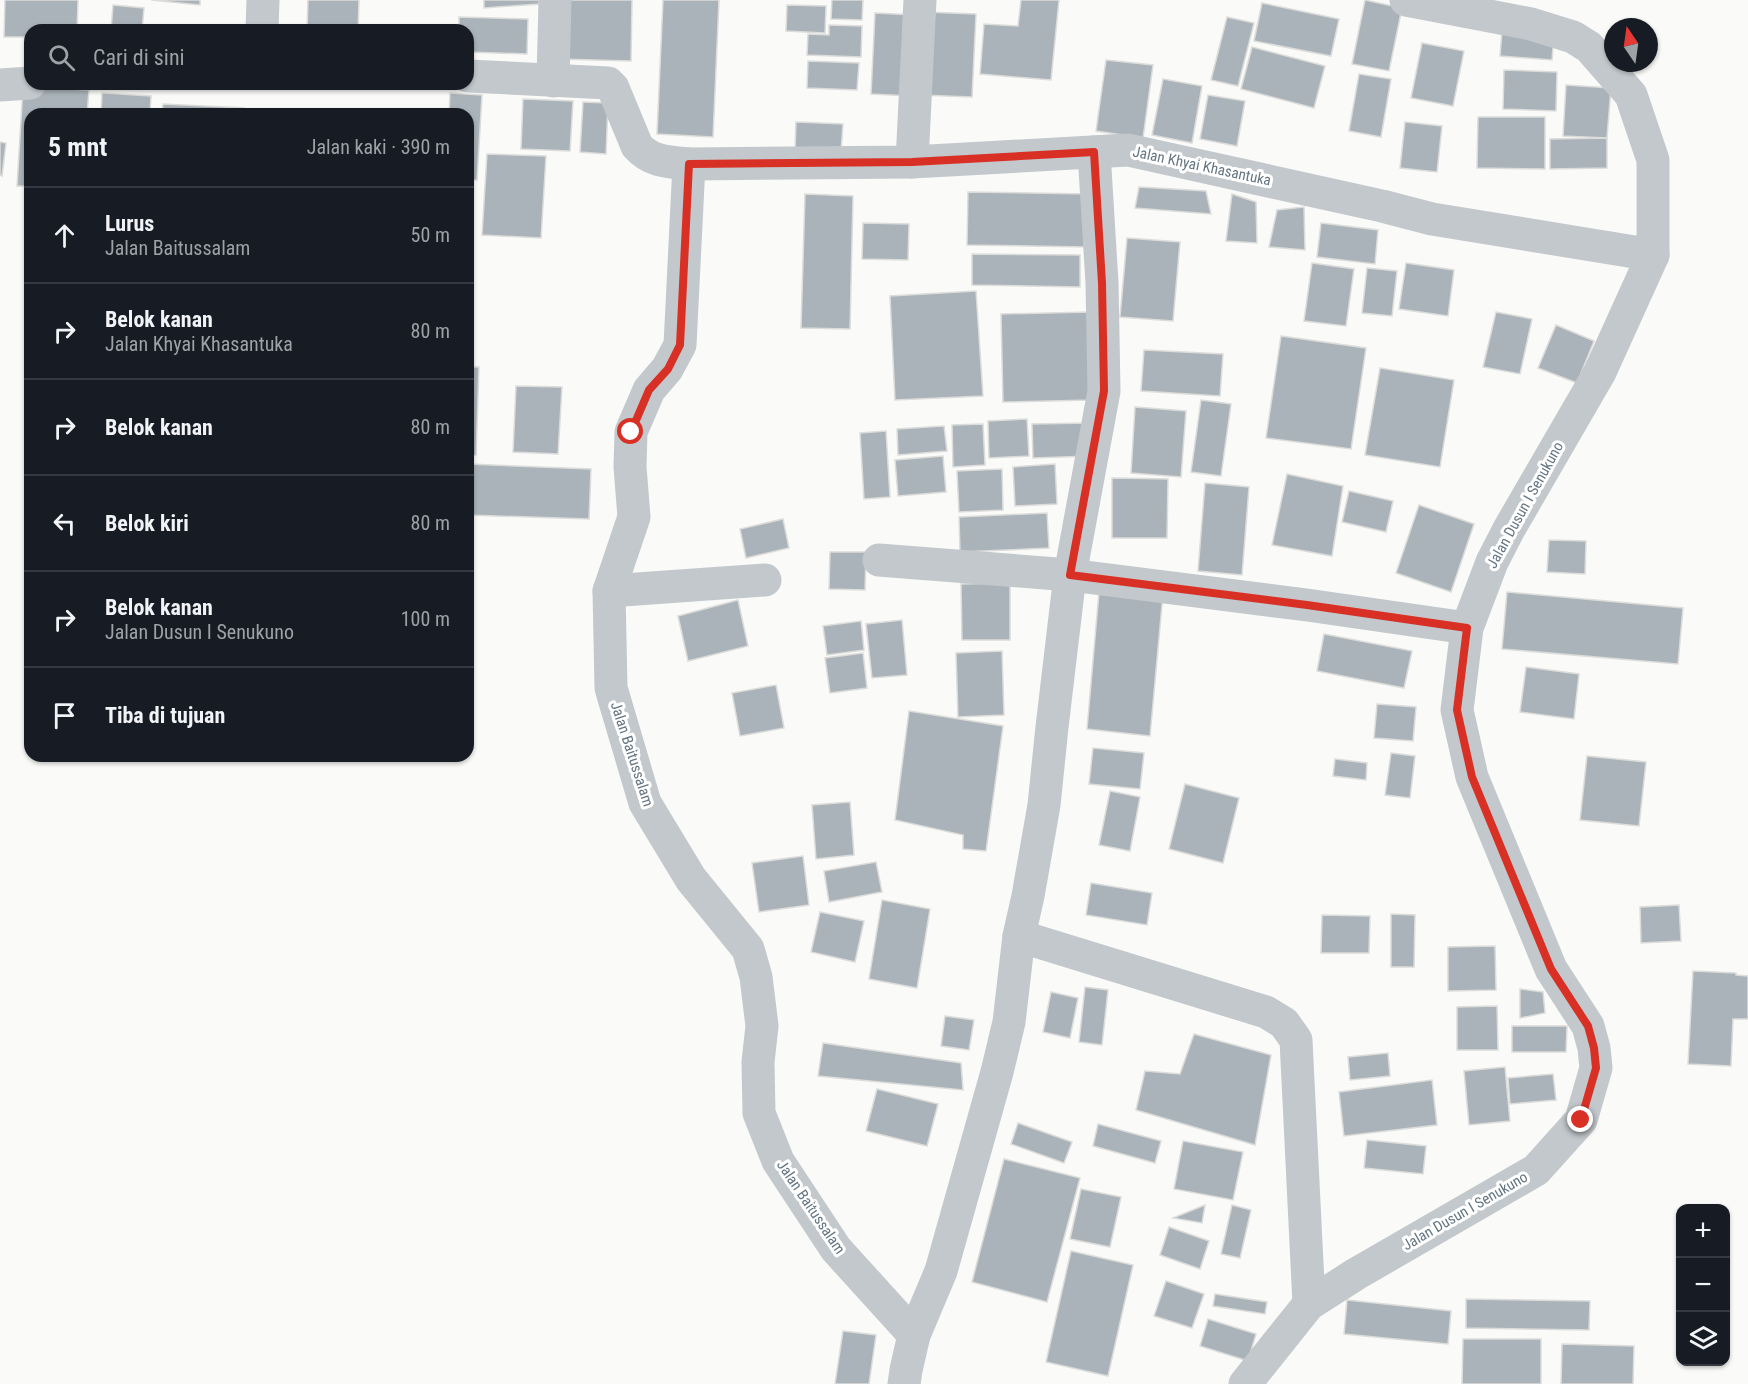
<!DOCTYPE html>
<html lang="id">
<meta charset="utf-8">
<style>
:root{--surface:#171b24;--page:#242831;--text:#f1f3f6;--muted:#9ea1a6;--line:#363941}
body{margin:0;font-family:"Roboto Condensed",sans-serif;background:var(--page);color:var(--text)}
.controls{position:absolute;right:18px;bottom:18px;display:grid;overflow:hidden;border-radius:12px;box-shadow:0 2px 4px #0004}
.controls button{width:54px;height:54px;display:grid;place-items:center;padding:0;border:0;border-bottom:2px solid var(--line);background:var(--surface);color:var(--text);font:30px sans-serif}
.compass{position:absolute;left:1604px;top:18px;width:54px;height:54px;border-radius:50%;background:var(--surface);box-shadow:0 2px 4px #0004;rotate:347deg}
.stop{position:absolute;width:18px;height:18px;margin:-14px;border:4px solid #d93025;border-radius:50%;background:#fff}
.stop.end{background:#d93025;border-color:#fff;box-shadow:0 2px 6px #0008}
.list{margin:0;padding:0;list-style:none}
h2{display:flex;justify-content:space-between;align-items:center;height:78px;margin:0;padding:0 24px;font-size:26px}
h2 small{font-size:20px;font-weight:400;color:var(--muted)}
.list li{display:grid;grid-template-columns:39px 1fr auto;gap:18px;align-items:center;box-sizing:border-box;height:96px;padding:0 24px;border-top:2px solid var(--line)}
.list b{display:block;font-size:22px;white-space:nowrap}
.list p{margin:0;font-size:20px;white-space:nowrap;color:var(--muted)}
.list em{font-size:20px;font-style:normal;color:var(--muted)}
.icon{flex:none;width:33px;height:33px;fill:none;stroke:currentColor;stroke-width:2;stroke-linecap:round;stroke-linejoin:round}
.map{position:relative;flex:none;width:1748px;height:1384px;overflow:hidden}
.search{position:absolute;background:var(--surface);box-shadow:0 2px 4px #0004;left:24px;top:24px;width:450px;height:66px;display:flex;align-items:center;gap:15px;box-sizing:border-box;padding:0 21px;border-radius:18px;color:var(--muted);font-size:22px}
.panel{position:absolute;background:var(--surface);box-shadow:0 2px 4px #0004;left:24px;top:108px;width:450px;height:654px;border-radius:18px}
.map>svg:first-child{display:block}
.building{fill:#aab3b9;stroke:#dcdcda;stroke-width:1.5}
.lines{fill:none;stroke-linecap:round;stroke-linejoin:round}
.minor{stroke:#c3c8cc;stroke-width:33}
.route{stroke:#d93025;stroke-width:8}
.labels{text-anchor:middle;stroke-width:6;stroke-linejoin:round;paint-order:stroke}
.street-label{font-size:15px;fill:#657683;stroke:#fff}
</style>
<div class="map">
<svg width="1748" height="1384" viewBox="0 0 1748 1384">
<rect width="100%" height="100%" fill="#fafaf8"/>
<g class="building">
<path d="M5 0H78L77 30H30V37H4Z"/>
<path d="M151 0H200V5Z"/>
<path d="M308 0H359L358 30H307Z"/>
<path d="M484 0H539V4L484 8Z"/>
<path d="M560 0H632L631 61 558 59Z"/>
<path d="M663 0H719L713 137 657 134Z"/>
<path d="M832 0H863L862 20 831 19Z"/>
<path d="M1021 0H1059L1051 80 980 74 984 24 1018 26Z"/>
<path d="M1365 0 1402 8 1389 71 1352 64Z"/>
<path d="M1262 3 1339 19 1331 56 1254 41Z"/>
<path d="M113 5 144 8 142 30H111Z"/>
<path d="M787 5 826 6 825 33 786 31Z"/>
<path d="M924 12 976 14 972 97 920 95Z"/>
<path d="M875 13 914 15 911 96 871 94Z"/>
<path d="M459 17 528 19 527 54 468 52V30H459Z"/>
<path d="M1227 17 1254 23 1238 86 1211 80Z"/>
<path d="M829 25 862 26 861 57 807 55 808 34 829 35Z"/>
<path d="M1502 31 1554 34 1552 60 1500 56Z"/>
<path d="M1422 43 1464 51 1453 106 1411 98Z"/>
<path d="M1252 47 1325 66 1314 108 1241 89Z"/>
<path d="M1106 60 1153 65 1143 138 1096 131Z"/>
<path d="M808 61 859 63 857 90 807 88Z"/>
<path d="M1504 70 1557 72 1556 111 1503 109Z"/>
<path d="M1359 74 1391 79 1381 137 1349 131Z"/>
<path d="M1163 79 1202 86 1192 143 1152 135Z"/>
<path d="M1566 85 1611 88 1607 138 1563 136Z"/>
<path d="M23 87 89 90 87 114H30V186H17Z"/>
<path d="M102 93 151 96 150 114H101Z"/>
<path d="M450 93 482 95 477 180H468V114H449Z"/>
<path d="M1208 95 1245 101 1237 146 1200 139Z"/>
<path d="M523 99 573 101 570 151 521 149Z"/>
<path d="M583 102 608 103 606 154 580 152Z"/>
<path d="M163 104 244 108V114H162Z"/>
<path d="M1478 117H1545V169L1477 168Z"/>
<path d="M796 122 843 124 841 151 795 149Z"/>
<path d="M1405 122 1442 126 1437 172 1400 168Z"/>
<path d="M1607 138V168L1550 169V139Z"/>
<path d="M0 142 6 143 2 176 0 175Z"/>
<path d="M487 154 546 156 541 238 482 235Z"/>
<path d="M1139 187 1206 191 1211 214 1135 208Z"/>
<path d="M968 192 1087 194 1086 247 967 245Z"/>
<path d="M805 194 853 196 850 329 801 328Z"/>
<path d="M1232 194 1256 202 1257 243 1226 241Z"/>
<path d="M1304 207 1305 250 1269 247 1277 210Z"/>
<path d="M863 223 909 224 908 260 862 259Z"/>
<path d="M1321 223 1378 230 1375 264 1317 257Z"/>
<path d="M1127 238 1180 242 1173 321 1120 317Z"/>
<path d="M972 254 1080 255V287L972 285Z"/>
<path d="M1312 263 1354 269 1346 326 1304 321Z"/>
<path d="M1406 263 1454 270 1448 316 1399 309Z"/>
<path d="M1367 268 1397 271 1392 316 1362 313Z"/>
<path d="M976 291 983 396 895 400 890 296Z"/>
<path d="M1090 312 1092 400 1003 402 1001 314Z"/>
<path d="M1496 312 1532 319 1520 374 1483 367Z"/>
<path d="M1556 325 1594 341 1577 383 1538 368Z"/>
<path d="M1281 336 1366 348 1351 449 1266 438Z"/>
<path d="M1144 350 1223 354 1220 396 1141 391Z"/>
<path d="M468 367H479L476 455H468Z"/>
<path d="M1380 368 1454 380 1440 467 1365 455Z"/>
<path d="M516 386 562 387 558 454 513 452Z"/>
<path d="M1201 400 1231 404 1221 476 1191 472Z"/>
<path d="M1135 407 1186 411 1181 477 1131 473Z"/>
<path d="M1027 419 1029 456 989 458 988 421Z"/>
<path d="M1090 423V456L1033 458 1032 424Z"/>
<path d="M983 424 985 465 953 467 952 425Z"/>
<path d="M944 426 947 451 898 455 897 429Z"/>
<path d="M886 431 890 497 864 499 860 433Z"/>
<path d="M943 456 946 492 898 496 895 460Z"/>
<path d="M468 464 591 469 589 519 468 515Z"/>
<path d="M1055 464 1057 504 1015 506 1013 467Z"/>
<path d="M1002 469 1003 510 959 512 957 471Z"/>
<path d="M1287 474 1343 486 1332 556 1272 545Z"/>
<path d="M1112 478 1168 479 1167 538H1112Z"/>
<path d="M1205 483 1249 487 1242 575 1198 571Z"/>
<path d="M1349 491 1393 501 1386 532 1342 522Z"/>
<path d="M1419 505 1474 524 1451 592 1396 573Z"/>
<path d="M1047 513 1049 548 960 552 959 517Z"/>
<path d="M783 519 789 548 746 558 740 529Z"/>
<path d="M468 520H473L471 588H468Z"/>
<path d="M1549 540 1586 541 1585 574 1547 572Z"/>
<path d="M830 552H866L865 590 829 589Z"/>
<path d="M1010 583V640H962L961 584Z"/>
<path d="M1099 592 1163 594 1150 736 1087 729Z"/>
<path d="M1507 592 1683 608 1678 664 1502 649Z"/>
<path d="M738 600 748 646 688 661 678 616Z"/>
<path d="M902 620 907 675 872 678 866 624Z"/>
<path d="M861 621 864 650 827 655 823 626Z"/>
<path d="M1324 634 1412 651 1404 688 1317 671Z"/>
<path d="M1002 651 1004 715 958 717 956 653Z"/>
<path d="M863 653 867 688 830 693 825 658Z"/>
<path d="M1526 667 1579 674 1574 719 1520 712Z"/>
<path d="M776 685 784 728 740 736 732 693Z"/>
<path d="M1377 704 1416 707 1413 741 1374 738Z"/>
<path d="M909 711 1003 726 986 851 963 849V835L895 820Z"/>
<path d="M1093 748 1144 753 1140 789 1089 784Z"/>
<path d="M1391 753 1415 756 1410 798 1385 795Z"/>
<path d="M1587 756 1646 762 1639 826 1580 820Z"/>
<path d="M1335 759 1367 763 1366 780 1333 776Z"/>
<path d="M1185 784 1239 798 1223 863 1169 849Z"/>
<path d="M1110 791 1140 797 1130 851 1099 845Z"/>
<path d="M850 802 854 855 816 859 812 805Z"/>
<path d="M803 856 809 905 759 912 752 863Z"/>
<path d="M876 862 882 892 829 902 824 871Z"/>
<path d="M1091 883 1152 893 1147 925 1086 915Z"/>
<path d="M882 900 930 909 917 988 869 979Z"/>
<path d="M1679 905 1681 941 1641 943 1640 907Z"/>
<path d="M820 912 864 921 855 962 811 952Z"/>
<path d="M1391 914 1415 915 1414 967H1391Z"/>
<path d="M1322 915 1370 916 1369 953H1321Z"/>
<path d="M1495 946 1496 990 1448 991V947Z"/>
<path d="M1693 971 1736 973V975L1748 976V1019H1733L1731 1066 1688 1064Z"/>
<path d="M1085 987 1108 990 1102 1045 1079 1042Z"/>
<path d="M1520 989 1543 992 1545 1013 1520 1018Z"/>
<path d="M1051 992 1078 998 1070 1038 1043 1032Z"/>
<path d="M1497 1006 1498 1050H1457V1007Z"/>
<path d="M945 1016 974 1020 969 1050 941 1046Z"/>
<path d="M1512 1026H1567L1566 1052H1512Z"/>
<path d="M1194 1034 1271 1055 1255 1145 1136 1110 1145 1071 1180 1074Z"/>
<path d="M823 1043 961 1063 963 1090 818 1076Z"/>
<path d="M1388 1053 1390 1076 1350 1080 1348 1057Z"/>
<path d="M1505 1067 1510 1121 1469 1125 1464 1071Z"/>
<path d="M1553 1074 1556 1100 1510 1104 1508 1078Z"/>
<path d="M1432 1080 1437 1125 1344 1136 1339 1092Z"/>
<path d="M877 1089 938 1104 927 1146 866 1131Z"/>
<path d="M1018 1123 1072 1142 1064 1163 1011 1144Z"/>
<path d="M1098 1124 1161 1141 1155 1163 1093 1146Z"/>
<path d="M1367 1140 1426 1146 1423 1174 1364 1168Z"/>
<path d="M1183 1141 1243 1152 1233 1200 1174 1189Z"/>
<path d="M1004 1159 1080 1178 1047 1302 972 1282Z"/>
<path d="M1081 1189 1121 1197 1110 1247 1070 1239Z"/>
<path d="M1205 1205 1202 1223 1173 1218Z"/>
<path d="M1232 1205 1251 1210 1240 1258 1221 1254Z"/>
<path d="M1169 1227 1209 1241 1200 1269 1160 1255Z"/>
<path d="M1071 1251 1133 1265 1108 1376 1046 1362Z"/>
<path d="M1166 1281 1204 1294 1192 1328 1154 1316Z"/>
<path d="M1215 1294 1267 1302 1265 1314 1213 1306Z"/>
<path d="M1466 1299 1590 1301 1589 1330 1466 1328Z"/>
<path d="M1347 1300 1451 1311 1448 1344 1344 1334Z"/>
<path d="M1208 1319 1256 1334 1248 1361 1200 1346Z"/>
<path d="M843 1331 876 1335 869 1384H835Z"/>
<path d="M1463 1339H1541V1384H1462Z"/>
<path d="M1562 1344 1634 1346 1633 1384H1561Z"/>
</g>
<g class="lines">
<g class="minor">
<path d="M262 30 263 0"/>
<path d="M468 76 608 83 613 88 637 146C651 162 669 162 689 164L912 162 1128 150 1382 206 1432 219 1653 255"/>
<path d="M553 81 555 0"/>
<path d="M0 85 30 83"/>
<path d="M912 162 920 0"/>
<path d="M689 164 680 345 667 369 649 390 631 432 630 467 634 517 609 591 611 688 645 803 691 879 748 949 756 977 762 1026 758 1062 759 1113 778 1161 836 1249 914 1335 906 1370 904 1384"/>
<path d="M879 560 1070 575 1307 605 1467 628"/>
<path d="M609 591 765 580"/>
<path d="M1019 936 1266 1012 1284 1023 1296 1040 1309 1304"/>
<path d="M914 1335 941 1271 997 1072 1009 1022 1019 936 1028 896 1044 805 1052 727 1070 575 1104 391 1102 283 1094 152"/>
<path d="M1245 1384 1309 1304 1356 1274 1536 1170 1581 1120 1596 1068 1594 1048 1588 1026 1551 969 1472 777 1457 710 1467 628 1492 562 1509 529 1600 372 1653 255V160L1631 95 1589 47 1573 37 1531 24 1406 0"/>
</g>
</g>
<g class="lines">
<path class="route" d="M631 432 649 390 668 369 680 345 689 164 912 162 1094 152 1102 283 1104 391 1070 575 1307 605 1467 628 1457 710 1472 777 1551 969 1588 1026 1594 1048 1596 1068 1581 1120"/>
</g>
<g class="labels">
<g class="street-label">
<text transform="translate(1202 166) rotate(12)" y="5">Jalan Khyai Khasantuka</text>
<text transform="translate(1525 505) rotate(-61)" y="5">Jalan Dusun I Senukuno</text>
<text transform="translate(632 754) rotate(72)" y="5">Jalan Baitussalam</text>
<text transform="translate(811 1207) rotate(56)" y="5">Jalan Baitussalam</text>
<text transform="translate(1465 1211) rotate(-30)" y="5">Jalan Dusun I Senukuno</text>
</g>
</g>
</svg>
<div class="controls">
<button>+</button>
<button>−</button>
<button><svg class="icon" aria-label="layers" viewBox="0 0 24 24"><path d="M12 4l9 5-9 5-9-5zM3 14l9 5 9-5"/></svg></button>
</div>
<svg class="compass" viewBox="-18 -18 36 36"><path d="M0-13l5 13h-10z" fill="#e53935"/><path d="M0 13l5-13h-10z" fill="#9ea1a6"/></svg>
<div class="stop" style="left:631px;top:432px"></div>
<div class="stop end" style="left:1581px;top:1120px"></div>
<div class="search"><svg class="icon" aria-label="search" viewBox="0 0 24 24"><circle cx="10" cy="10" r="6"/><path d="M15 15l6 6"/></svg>Cari di sini</div>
<section class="panel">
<h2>5 mnt<small>Jalan kaki · 390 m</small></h2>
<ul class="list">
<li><svg class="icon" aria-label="ahead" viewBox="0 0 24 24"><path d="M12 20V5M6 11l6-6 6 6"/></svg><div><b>Lurus</b><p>Jalan Baitussalam</p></div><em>50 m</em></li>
<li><svg class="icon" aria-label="right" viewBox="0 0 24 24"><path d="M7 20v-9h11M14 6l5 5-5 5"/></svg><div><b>Belok kanan</b><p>Jalan Khyai Khasantuka</p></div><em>80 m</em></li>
<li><svg class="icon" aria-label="right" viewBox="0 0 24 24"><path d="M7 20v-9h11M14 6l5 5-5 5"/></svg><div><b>Belok kanan</b></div><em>80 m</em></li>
<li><svg class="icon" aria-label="left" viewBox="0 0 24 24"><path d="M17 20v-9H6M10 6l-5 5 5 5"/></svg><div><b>Belok kiri</b></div><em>80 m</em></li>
<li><svg class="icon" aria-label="right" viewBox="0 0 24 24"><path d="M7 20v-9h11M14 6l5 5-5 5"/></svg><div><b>Belok kanan</b><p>Jalan Dusun I Senukuno</p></div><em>100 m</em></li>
<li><svg class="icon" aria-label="arrive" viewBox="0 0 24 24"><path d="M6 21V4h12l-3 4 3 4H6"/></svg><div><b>Tiba di tujuan</b></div></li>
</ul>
</section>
</div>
